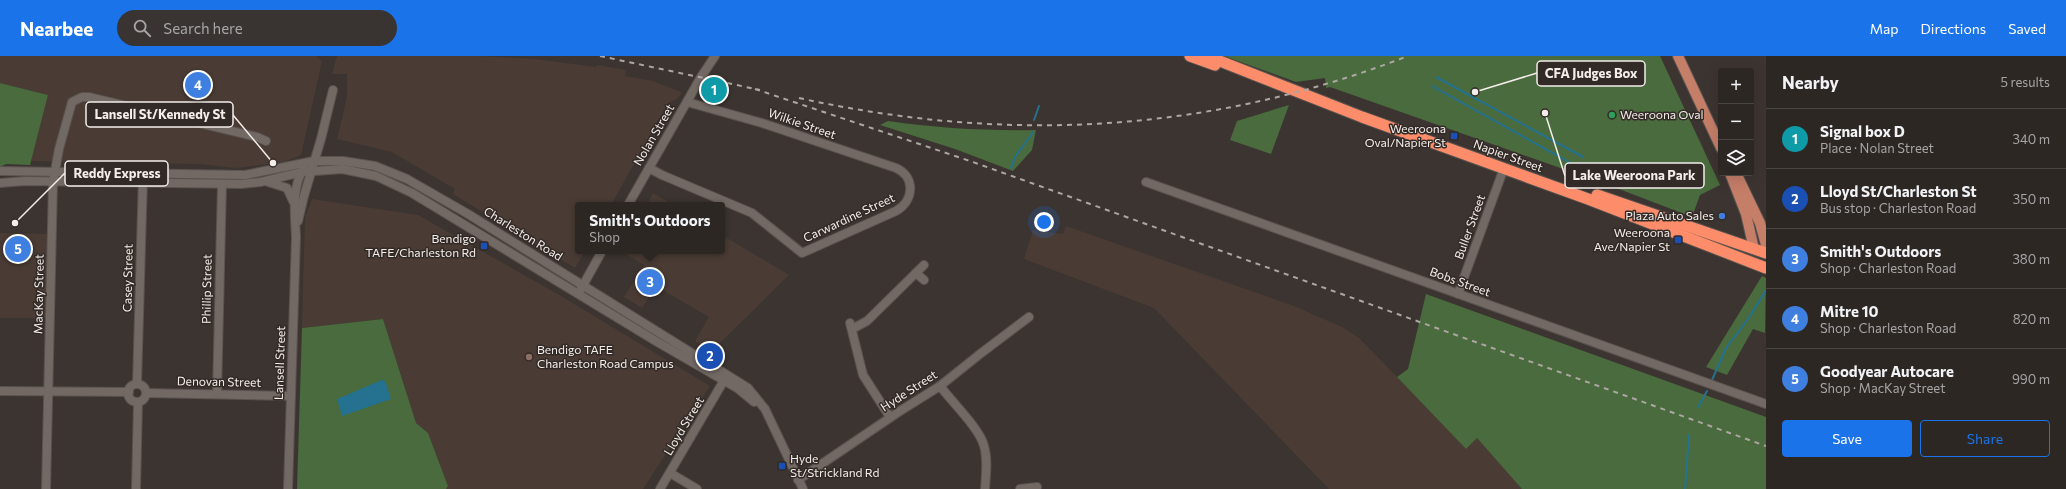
<!DOCTYPE html>
<meta charset="utf-8">
<style>
:root{--surface:#2d2724;--page:#393331;--text:#f1f3f6;--muted:#a7a5a6;--line:#484441;--accent:#1a73e8}
body{margin:0;font-family:Commissioner,sans-serif;background:var(--page);color:var(--text)}
.controls{position:absolute;right:12px;top:12px;display:grid;overflow:hidden;border-radius:4px;box-shadow:0 4px 16px #0002}
.controls button{width:36px;height:36px;display:grid;place-items:center;padding:0;border:0;border-bottom:1px solid var(--line);background:var(--surface);color:var(--text);font:20px sans-serif}
.you{position:absolute;left:1044px;top:166px;width:14px;height:14px;margin:-10px;border:3px solid #fff;border-radius:50%;background:#1a73e8;box-shadow:0 0 0 6px #1a73e833}
.badge{display:grid;place-items:center;width:26px;height:26px;border-radius:50%;background:var(--accent);color:#fff;font-size:13px;font-weight:700}
.pin{position:absolute;translate:-50% -50%;border:2px solid #fff;box-shadow:0 1px 4px #0006}
.popup{position:absolute;left:575px;top:146px;width:150px;height:52px;box-sizing:border-box;display:grid;place-content:center;border-radius:4px;background:var(--surface);filter:drop-shadow(0 1px 3px #0005);font-size:13px;white-space:nowrap;color:var(--muted)}
.popup b{font-size:15px;color:var(--text)}
.popup::after{content:'';position:absolute;left:50%;top:100%;margin-left:-8px;border:8px solid transparent;border-top-color:var(--surface)}
.list{margin:0;padding:0;list-style:none}
h2{display:flex;justify-content:space-between;align-items:center;height:52px;margin:0;padding:0 16px;font-size:17px}
h2 small{font-size:13px;font-weight:400;color:var(--muted)}
.list li{display:grid;grid-template-columns:26px 1fr auto;gap:12px;align-items:center;box-sizing:border-box;height:60px;padding:0 16px;border-top:1px solid var(--line)}
.list b{display:block;font-size:15px;white-space:nowrap}
.list p{margin:0;font-size:13px;white-space:nowrap;color:var(--muted)}
.list em{font-size:13px;font-style:normal;color:var(--muted)}
.actions{display:flex;gap:8px;padding:12px 16px}
.actions a{flex:1;padding:9px 0;border:1px solid var(--accent);border-radius:4px;text-align:center;font-size:14px;color:var(--accent)}
.actions .main{background:var(--accent);color:#fff}
.icon{flex:none;width:22px;height:22px;fill:none;stroke:currentColor;stroke-width:2;stroke-linecap:round;stroke-linejoin:round}
.map{position:relative;flex:none;width:1766px;height:433px;overflow:hidden}
header{display:flex;align-items:center;gap:24px;box-sizing:border-box;height:56px;padding:0 20px;background:var(--accent);color:#fff}
header strong{font-size:19px}
nav{display:flex;gap:22px;margin-inline-start:auto;font-size:14px}
.search{width:280px;height:36px;background:var(--page);display:flex;align-items:center;gap:10px;box-sizing:border-box;padding:0 14px;border-radius:22px;color:var(--muted);font-size:15px}
main{display:flex}
aside{flex:1;background:var(--surface)}
.map>svg:first-child{display:block}
.built{fill:#4a3c35}
.green{fill:#496b3d}
.water{fill:#257290}
.lines{fill:none;stroke-linecap:round;stroke-linejoin:round}
.stream{stroke:#257290;stroke-width:2}
.minor-casing{stroke:#59524f;stroke-width:10}
.major-casing{stroke:#59524f;stroke-width:12}
.highway-casing{stroke:#59524f;stroke-width:13}
.minor{stroke:#726864;stroke-width:8}
.major{stroke:#c57e68;stroke-width:10}
.highway{stroke:#fd8d6a;stroke-width:11}
.rail{stroke:#ada6a3;stroke-width:2;stroke-dasharray:5 5;stroke-linecap:butt}
.leisure-dot{fill:#2e9e5b;stroke:#322a26;stroke-width:1.5}
.transit-dot{fill:#1a4fb4;stroke:#322a26;stroke-width:1.5}
.shop-dot{fill:#3f7fe0;stroke:#322a26;stroke-width:1.5}
.education-dot{fill:#8d6e63;stroke:#322a26;stroke-width:1.5}
.labels{text-anchor:middle;stroke-width:3;stroke-linejoin:round;paint-order:stroke}
.poi-label{font-size:12px;fill:#f4eeeb;stroke:#322a26;text-anchor:end}
.street-label{font-size:12px;fill:#f4eeeb;stroke:#322a26}
.leader{fill:none;stroke:#f4eeeb;stroke-width:1.5}
.callout-dot{fill:#f4eeeb;stroke:#322a26;stroke-width:1.5}
.callout{fill:#322a26;stroke:#f4eeeb;stroke-width:1.5}
.callout-label{font-size:13px;text-anchor:middle;font-weight:bold;fill:#f4eeeb}
</style>
<header>
<strong>Nearbee</strong>
<div class="search"><svg class="icon" aria-label="search" viewBox="0 0 24 24"><circle cx="10" cy="10" r="6"/><path d="M15 15l6 6"/></svg>Search here</div>
<nav><a>Map</a><a>Directions</a><a>Saved</a></nav>
</header>
<main>
<div class="map">
<svg width="1766" height="433" viewBox="0 0 1766 433">
<rect width="100%" height="100%" fill="#3c3430"/>
<g class="built">
<path d="M0 0H316L322 5 301 99 284 106 236 112 199 108 31 105 48 39 0 27Z"/>
<path d="M337 0H480L535 3 596 11 597 9 626 14 625 20 653 25 681 36V38L677 43 668 47 611 149H578V195H585L575 212 453 138 455 133 392 96 337 83 347 41V18H332Z"/>
<path d="M653 137 673 149H647Z"/>
<path d="M312 143 418 159 561 240 710 330 643 433H446L448 430 428 377 416 367 383 263 302 272 305 162Z"/>
<path d="M1066 170 1294 250 1342 271 1359 282 1372 295 1466 393 1477 382 1523 433H1329L1154 252 1024 203 1033 174 1063 178Z"/>
<path d="M0 177 48 178 47 262H0Z"/>
<path d="M722 179 789 219 718 289 707 292 695 285 709 261 656 230 642 252 624 241 644 209 621 195H722Z"/>
</g>
<g class="green">
<path d="M1224 0H1660L1720 129 1700 139 1692 161 1606 128 1330 31 1326 32 1325 22 1296 26Z"/>
<path d="M0 27 48 39 30 109 6 108 0 111Z"/>
<path d="M1289 49 1271 98 1230 84 1237 65Z"/>
<path d="M888 65C937 72 986 75 1036 74L1032 94 1013 115 955 93 880 69Z"/>
<path d="M1762 220 1766 222 1765 277 1753 273 1727 319 1706 311Z"/>
<path d="M1426 238 1766 361V433H1522L1477 382 1466 393 1397 321 1408 313Z"/>
<path d="M383 263 416 367 428 377 448 430 446 433H297L302 272Z"/>
</g>
<path class="water" d="M382 324 385 325 391 343 342 360 337 343Z"/>
<g class="lines">
<g class="stream">
<path d="M1436 21 1583 101"/>
<path d="M1432 30 1578 111"/>
<path d="M1034 64 1039 50"/>
<path d="M1011 112 1015 101 1033 76"/>
<path d="M1712 324 1726 292 1748 263 1766 234"/>
<path d="M1698 351 1707 335"/>
<path d="M1685 433 1689 379"/>
</g>
<g class="minor-casing">
<g id="minor">
<path d="M649 112 662 119 752 157 802 197 896 155C914 145 916 121 896 112L762 67 687 46"/>
<path d="M0 115 245 119 314 105H343L375 110 407 123 468 158 748 332 765 353 803 433"/>
<path d="M268 126 287 132 293 145"/>
<path d="M1146 126 1766 348"/>
<path d="M0 127 25 125 241 128 261 126 302 116 342 113 376 120 412 137 659 287 737 332 754 346"/>
<path d="M628 149 701 21 715 0"/>
<path d="M298 165 304 140 321 83 333 34"/>
<path d="M916 217 924 224"/>
<path d="M581 233 602 195"/>
<path d="M1458 238 1504 112"/>
<path d="M850 267 863 319 890 361"/>
<path d="M852 273 867 265 924 209"/>
<path d="M137 328 143 121"/>
<circle cx="137" cy="337" r="9"/>
<path d="M940 330C952 346 980 373 984 390 988 403 986 419 985 433"/>
<path d="M0 335 129 336"/>
<path d="M146 337 291 340"/>
<path d="M217 338 222 128"/>
<path d="M670 417 697 433"/>
<path d="M798 424 900 355 940 330 980 298 1029 261"/>
<path d="M46 433 53 126 59 93 72 46 82 41H89L257 81 266 85"/>
<path d="M136 433 138 346"/>
<path d="M288 433 296 181C295 159 291 131 304 112"/>
<path d="M660 433 726 321"/>
<path d="M1020 433 1037 431"/>
</g>
</g>
<g class="major-casing">
<g id="major">
<path d="M1678 0 1721 92"/>
<path d="M1730 117 1746 158 1754 193"/>
<path d="M1736 117 1760 167 1766 189"/>
</g>
</g>
<g class="highway-casing">
<g id="highway">
<path d="M1190 0 1215 9"/>
<path d="M1207 0 1362 61 1588 143 1766 212"/>
<path d="M1597 139 1766 197"/>
</g>
</g>
<use href="#minor" class="minor"/>
<use href="#major" class="major"/>
<use href="#highway" class="highway"/>
<g class="rail">
<path d="M600 0 760 34"/>
<path d="M755 33 970 105 1766 390"/>
<path d="M799 42C1007 88 1209 77 1408 0"/>
</g>
</g>
<circle class="leisure-dot" cx="1612" cy="59" r="4"/>
<g class="transit-dot">
<rect x="1450" y="76" width="8" height="8" rx="2"/>
<rect x="1674" y="180" width="8" height="8" rx="2"/>
<rect x="480" y="186" width="8" height="8" rx="2"/>
<rect x="778" y="406" width="8" height="8" rx="2"/>
</g>
<circle class="shop-dot" cx="1722" cy="160" r="4"/>
<circle class="education-dot" cx="529" cy="301" r="4"/>
<g class="labels">
<g class="poi-label">
<text x="1620" y="63" text-anchor="start">Weeroona Oval</text>
<text x="1446" y="77">Weeroona<tspan x="1446" dy="14">Oval/Napier St</tspan></text>
<text x="1714" y="164">Plaza Auto Sales</text>
<text x="1670" y="181">Weeroona<tspan x="1670" dy="14">Ave/Napier St</tspan></text>
<text x="476" y="187">Bendigo<tspan x="476" dy="14">TAFE/Charleston Rd</tspan></text>
<text x="537" y="298" text-anchor="start">Bendigo TAFE<tspan x="537" dy="14">Charleston Road Campus</tspan></text>
<text x="790" y="407" text-anchor="start">Hyde<tspan x="790" dy="14">St/Strickland Rd</tspan></text>
</g>
<g class="street-label">
<text transform="translate(802 68) rotate(19)" y="4">Wilkie Street</text>
<text transform="translate(654 79) rotate(-60)" y="4">Nolan Street</text>
<text transform="translate(1508 100) rotate(20)" y="4">Napier Street</text>
<text transform="translate(849 162) rotate(-25)" y="4">Carwardine Street</text>
<text transform="translate(1470 171) rotate(-70)" y="4">Buller Street</text>
<text transform="translate(523 178) rotate(32)" y="4">Charleston Road</text>
<text transform="translate(128 222) rotate(-89)" y="4">Casey Street</text>
<text transform="translate(1460 226) rotate(20)" y="4">Bobs Street</text>
<text transform="translate(207 233) rotate(-89)" y="4">Phillip Street</text>
<text transform="translate(39 238) rotate(-89)" y="4">MacKay Street</text>
<text transform="translate(280 307) rotate(-88)" y="4">Lansell Street</text>
<text transform="translate(219 326) rotate(1)" y="4">Denovan Street</text>
<text transform="translate(909 335) rotate(-33)" y="4">Hyde Street</text>
<text transform="translate(684 370) rotate(-59)" y="4">Lloyd Street</text>
</g>
</g>
<path class="leader" d="M1475 36L1537 17M273 107L233 59M15 167L65 117M1545 57L1565 120"/>
<g class="callout-dot">
<circle cx="1475" cy="36" r="4"/>
<circle cx="273" cy="107" r="4"/>
<circle cx="15" cy="167" r="4"/>
<circle cx="1545" cy="57" r="4"/>
</g>
<g class="callout">
<rect x="1537" y="5" width="108" height="25" rx="4"/>
<rect x="86" y="46" width="147" height="25" rx="4"/>
<rect x="65" y="105" width="103" height="25" rx="4"/>
<rect x="1565" y="107" width="139" height="25" rx="4"/>
</g>
<g class="callout-label">
<text x="1591" y="22">CFA Judges Box</text>
<text x="160" y="63">Lansell St/Kennedy St</text>
<text x="117" y="122">Reddy Express</text>
<text x="1634" y="124">Lake Weeroona Park</text>
</g>
</svg>
<div class="controls">
<button>+</button>
<button>−</button>
<button><svg class="icon" aria-label="layers" viewBox="0 0 24 24"><path d="M12 4l9 5-9 5-9-5zM3 14l9 5 9-5"/></svg></button>
</div>
<div class="you"></div>
<div class="pin badge" style="left:714px;top:34px;background:#0f9aa8">1</div>
<div class="pin badge" style="left:710px;top:300px;background:#1a4fb4">2</div>
<div class="pin badge" style="left:650px;top:226px;background:#3f7fe0">3</div>
<div class="popup"><b>Smith's Outdoors</b>Shop</div>
<div class="pin badge" style="left:198px;top:29px;background:#3f7fe0">4</div>
<div class="pin badge" style="left:18px;top:193px;background:#3f7fe0">5</div>
</div>
<aside>
<h2>Nearby<small>5 results</small></h2>
<ul class="list">
<li><span class="badge" style="background:#0f9aa8">1</span><div><b>Signal box D</b><p>Place · Nolan Street</p></div><em>340 m</em></li>
<li><span class="badge" style="background:#1a4fb4">2</span><div><b>Lloyd St/Charleston St</b><p>Bus stop · Charleston Road</p></div><em>350 m</em></li>
<li><span class="badge" style="background:#3f7fe0">3</span><div><b>Smith's Outdoors</b><p>Shop · Charleston Road</p></div><em>380 m</em></li>
<li><span class="badge" style="background:#3f7fe0">4</span><div><b>Mitre 10</b><p>Shop · Charleston Road</p></div><em>820 m</em></li>
<li><span class="badge" style="background:#3f7fe0">5</span><div><b>Goodyear Autocare</b><p>Shop · MacKay Street</p></div><em>990 m</em></li>
</ul>
<div class="actions"><a class="main">Save</a><a>Share</a></div>
</aside>
</main>
